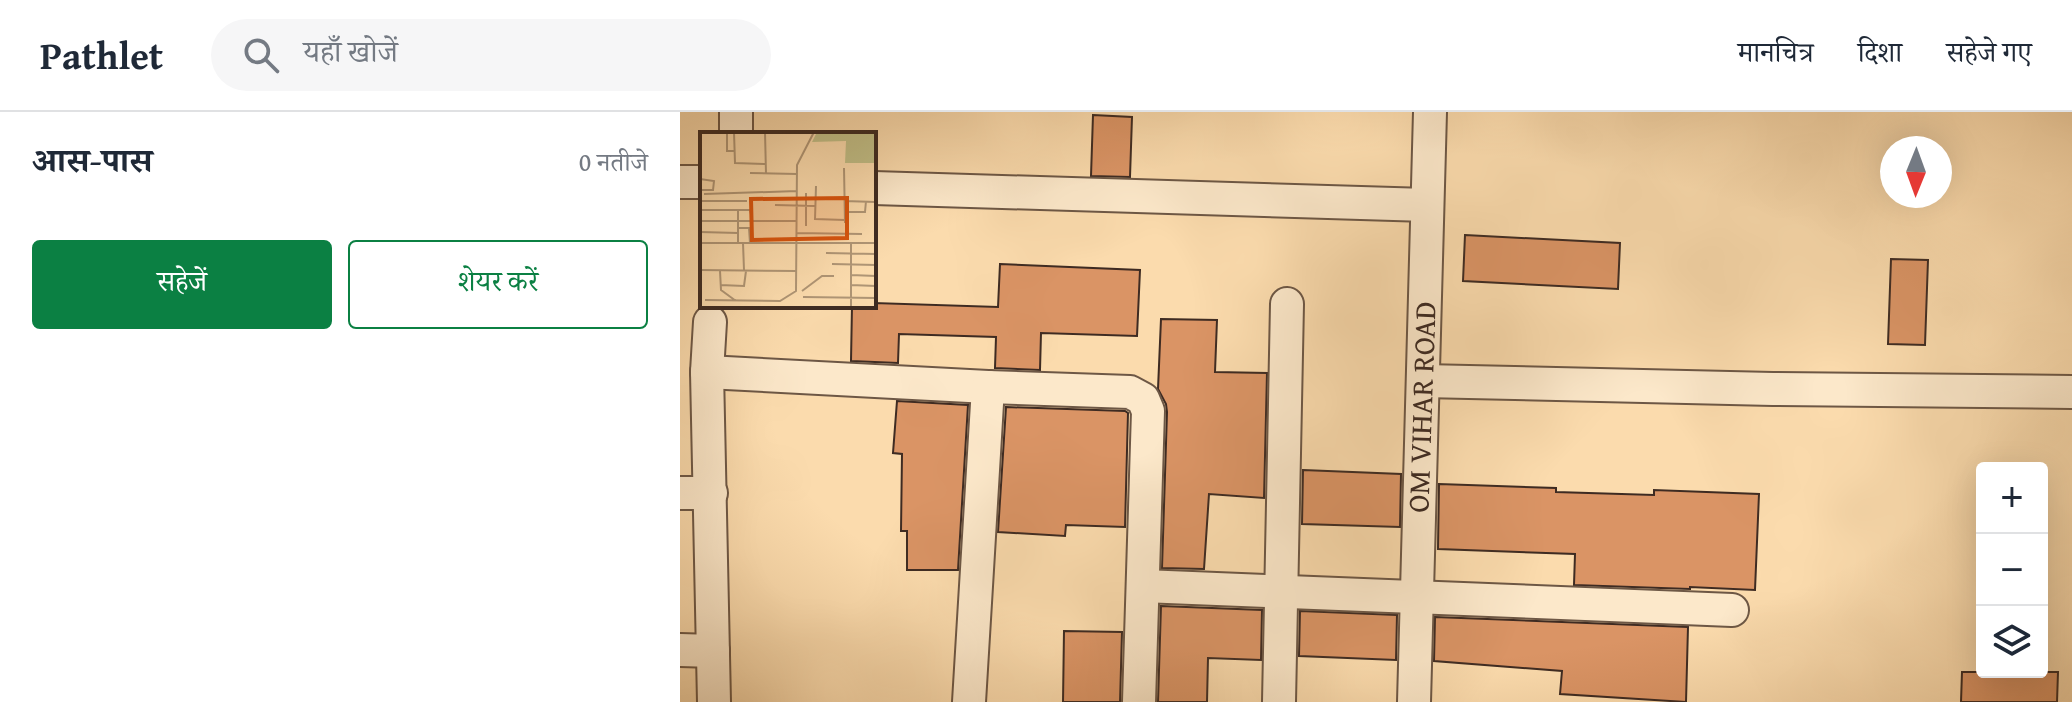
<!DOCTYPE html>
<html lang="hi">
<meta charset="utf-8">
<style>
:root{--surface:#fff;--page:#f6f6f7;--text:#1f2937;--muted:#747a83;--line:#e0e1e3;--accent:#0b8043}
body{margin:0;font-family:"Gentium Book Plus","Noto Serif Devanagari",serif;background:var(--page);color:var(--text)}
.controls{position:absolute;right:24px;bottom:24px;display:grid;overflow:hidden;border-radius:8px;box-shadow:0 8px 32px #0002}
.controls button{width:72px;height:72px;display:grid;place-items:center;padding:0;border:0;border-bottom:2px solid var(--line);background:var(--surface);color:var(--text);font:40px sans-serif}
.compass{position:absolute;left:1200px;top:24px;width:72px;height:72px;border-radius:50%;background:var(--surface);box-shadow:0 8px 32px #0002;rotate:181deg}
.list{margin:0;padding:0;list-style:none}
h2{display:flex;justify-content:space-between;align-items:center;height:104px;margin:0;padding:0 32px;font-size:34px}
h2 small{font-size:26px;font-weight:400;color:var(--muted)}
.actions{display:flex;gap:16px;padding:24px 32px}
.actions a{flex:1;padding:18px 0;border:2px solid var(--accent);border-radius:8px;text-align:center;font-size:28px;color:var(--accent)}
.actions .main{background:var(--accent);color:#fff}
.icon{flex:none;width:44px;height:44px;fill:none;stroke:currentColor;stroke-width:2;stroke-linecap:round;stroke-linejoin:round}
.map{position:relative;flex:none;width:1392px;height:590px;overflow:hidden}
header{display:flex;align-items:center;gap:48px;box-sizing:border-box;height:112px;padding:0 40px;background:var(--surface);border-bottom:2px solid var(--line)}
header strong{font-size:38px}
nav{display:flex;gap:44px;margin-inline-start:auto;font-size:28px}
.search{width:560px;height:72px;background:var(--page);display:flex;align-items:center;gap:20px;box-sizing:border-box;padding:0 28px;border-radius:44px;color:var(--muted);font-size:30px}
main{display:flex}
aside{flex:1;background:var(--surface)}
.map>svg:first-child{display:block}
.building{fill:#da9465;stroke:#3e2b22;stroke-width:2}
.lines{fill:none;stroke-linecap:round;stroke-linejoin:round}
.street-casing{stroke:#6d5745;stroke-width:36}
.street{stroke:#fce8ca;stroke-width:32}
.labels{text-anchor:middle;stroke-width:8;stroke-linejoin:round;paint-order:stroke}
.street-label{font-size:30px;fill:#3e2b22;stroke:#fce8ca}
.inset-road{fill:none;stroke:#af9575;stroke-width:2}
.view{fill:#d7540e;fill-opacity:0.15;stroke:#d7540e;stroke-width:4}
.inset-edge{fill:none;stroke:#3e2b22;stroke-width:4}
</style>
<header>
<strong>Pathlet</strong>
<div class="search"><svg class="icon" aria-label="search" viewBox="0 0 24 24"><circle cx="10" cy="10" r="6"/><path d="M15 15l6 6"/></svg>यहाँ खोजें</div>
<nav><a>मानचित्र</a><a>दिशा</a><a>सहेजे गए</a></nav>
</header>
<main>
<aside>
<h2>आस-पास<small>0 नतीजे</small></h2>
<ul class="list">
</ul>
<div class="actions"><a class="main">सहेजें</a><a>शेयर करें</a></div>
</aside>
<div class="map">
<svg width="1392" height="590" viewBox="0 0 1392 590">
<rect width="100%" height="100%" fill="#fbdbad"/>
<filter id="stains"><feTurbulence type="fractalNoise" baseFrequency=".0025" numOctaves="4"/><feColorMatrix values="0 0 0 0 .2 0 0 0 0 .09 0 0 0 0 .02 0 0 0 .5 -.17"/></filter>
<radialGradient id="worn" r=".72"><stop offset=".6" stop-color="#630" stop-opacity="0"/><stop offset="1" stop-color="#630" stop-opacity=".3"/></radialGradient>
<g class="building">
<path d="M413 3 452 5 450 65 411 64Z"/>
<path d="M785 123 940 131 938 177 783 169Z"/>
<path d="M1211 147 1248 148 1245 233 1208 232Z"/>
<path d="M320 152 460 158 457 224 361 221 360 258 315 256 316 225 219 222 218 251 171 249 172 194H194V191L318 195Z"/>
<path d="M481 207 537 208 535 260 587 261 584 386 529 382 524 457 482 456 487 300 486 292 478 277Z"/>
<path d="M217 289 288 293 278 458H227V419H221L222 342 213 341Z"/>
<path d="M326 295 445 299 448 301 445 415 386 413 385 424 318 420Z"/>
<path d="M623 358 721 362 720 415 622 412Z"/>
<path d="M759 372 876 376V380L974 383V378L1079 382 1075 478 1010 475V477L894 473 895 442 758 437Z"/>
<path d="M481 494 582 498 581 548 528 546 527 590H478Z"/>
<path d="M620 499 717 503 716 548 619 544Z"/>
<path d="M755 505 1008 515 1006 590 880 582 882 559 754 549Z"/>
<path d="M384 519 442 520 440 590H383Z"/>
<path d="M1282 560H1378L1377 590H1281Z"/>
</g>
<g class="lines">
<g class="street-casing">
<g id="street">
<path d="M56 0V22"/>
<path d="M0 70H22"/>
<path d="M194 76 747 93"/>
<path d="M30 210 27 260 34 590"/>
<path d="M27 260 308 275 450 280 463 287 468 299 459 590"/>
<path d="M743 269 1093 277 1392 280"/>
<path d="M0 381H31"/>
<path d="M463 474 1052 498"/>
<path d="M0 538 33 539"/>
<path d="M289 590 308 275"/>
<path d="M599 590 607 192"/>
<path d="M734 590 750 0"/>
</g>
</g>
<use href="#street" class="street"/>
</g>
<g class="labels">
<g class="street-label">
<text transform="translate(742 295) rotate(-88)" y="10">OM VIHAR ROAD</text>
</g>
</g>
<g transform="translate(20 20)">
<rect width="176" height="176" fill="#fbdbad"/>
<path d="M117 0H176V31H145L146 9 112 10Z" fill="#c1bf88"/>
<path class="inset-road" d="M27 0V19H35M34 0 35 31 65 32M65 0 66 42M144 36 145 91M50 41 97 42M0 47 14 49 13 58H0M116 54 115 87 145 88M4 62 97 59M0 69H47M144 69 176 70M75 73 115 74M0 78H50L51 82M145 80H165L166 69M0 89H96M106 94V61M38 96H49L50 111M0 100 38 101M96 101 162 102M0 111H176M38 111V78M43 111 44 138M151 111V176M126 121 176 122M132 132 176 133M0 138 97 139M20 139 21 158 36 169M151 143 176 144M20 153 44 154 46 139M151 153 176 154M102 159 122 144H134M103 165 176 166M5 168 80 169 96 159 97 33 114 0"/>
<path class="view" d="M147 66V106L52 108 51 67Z"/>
<rect width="176" height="176" class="inset-edge"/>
</g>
<rect width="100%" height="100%" filter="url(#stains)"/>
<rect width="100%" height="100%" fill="url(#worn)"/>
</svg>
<div class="controls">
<button>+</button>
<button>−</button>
<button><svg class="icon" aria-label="layers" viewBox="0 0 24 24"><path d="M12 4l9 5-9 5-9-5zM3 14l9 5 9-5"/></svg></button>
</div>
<svg class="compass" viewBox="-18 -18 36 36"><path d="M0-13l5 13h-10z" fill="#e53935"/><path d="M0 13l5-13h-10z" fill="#747a83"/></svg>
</div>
</main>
